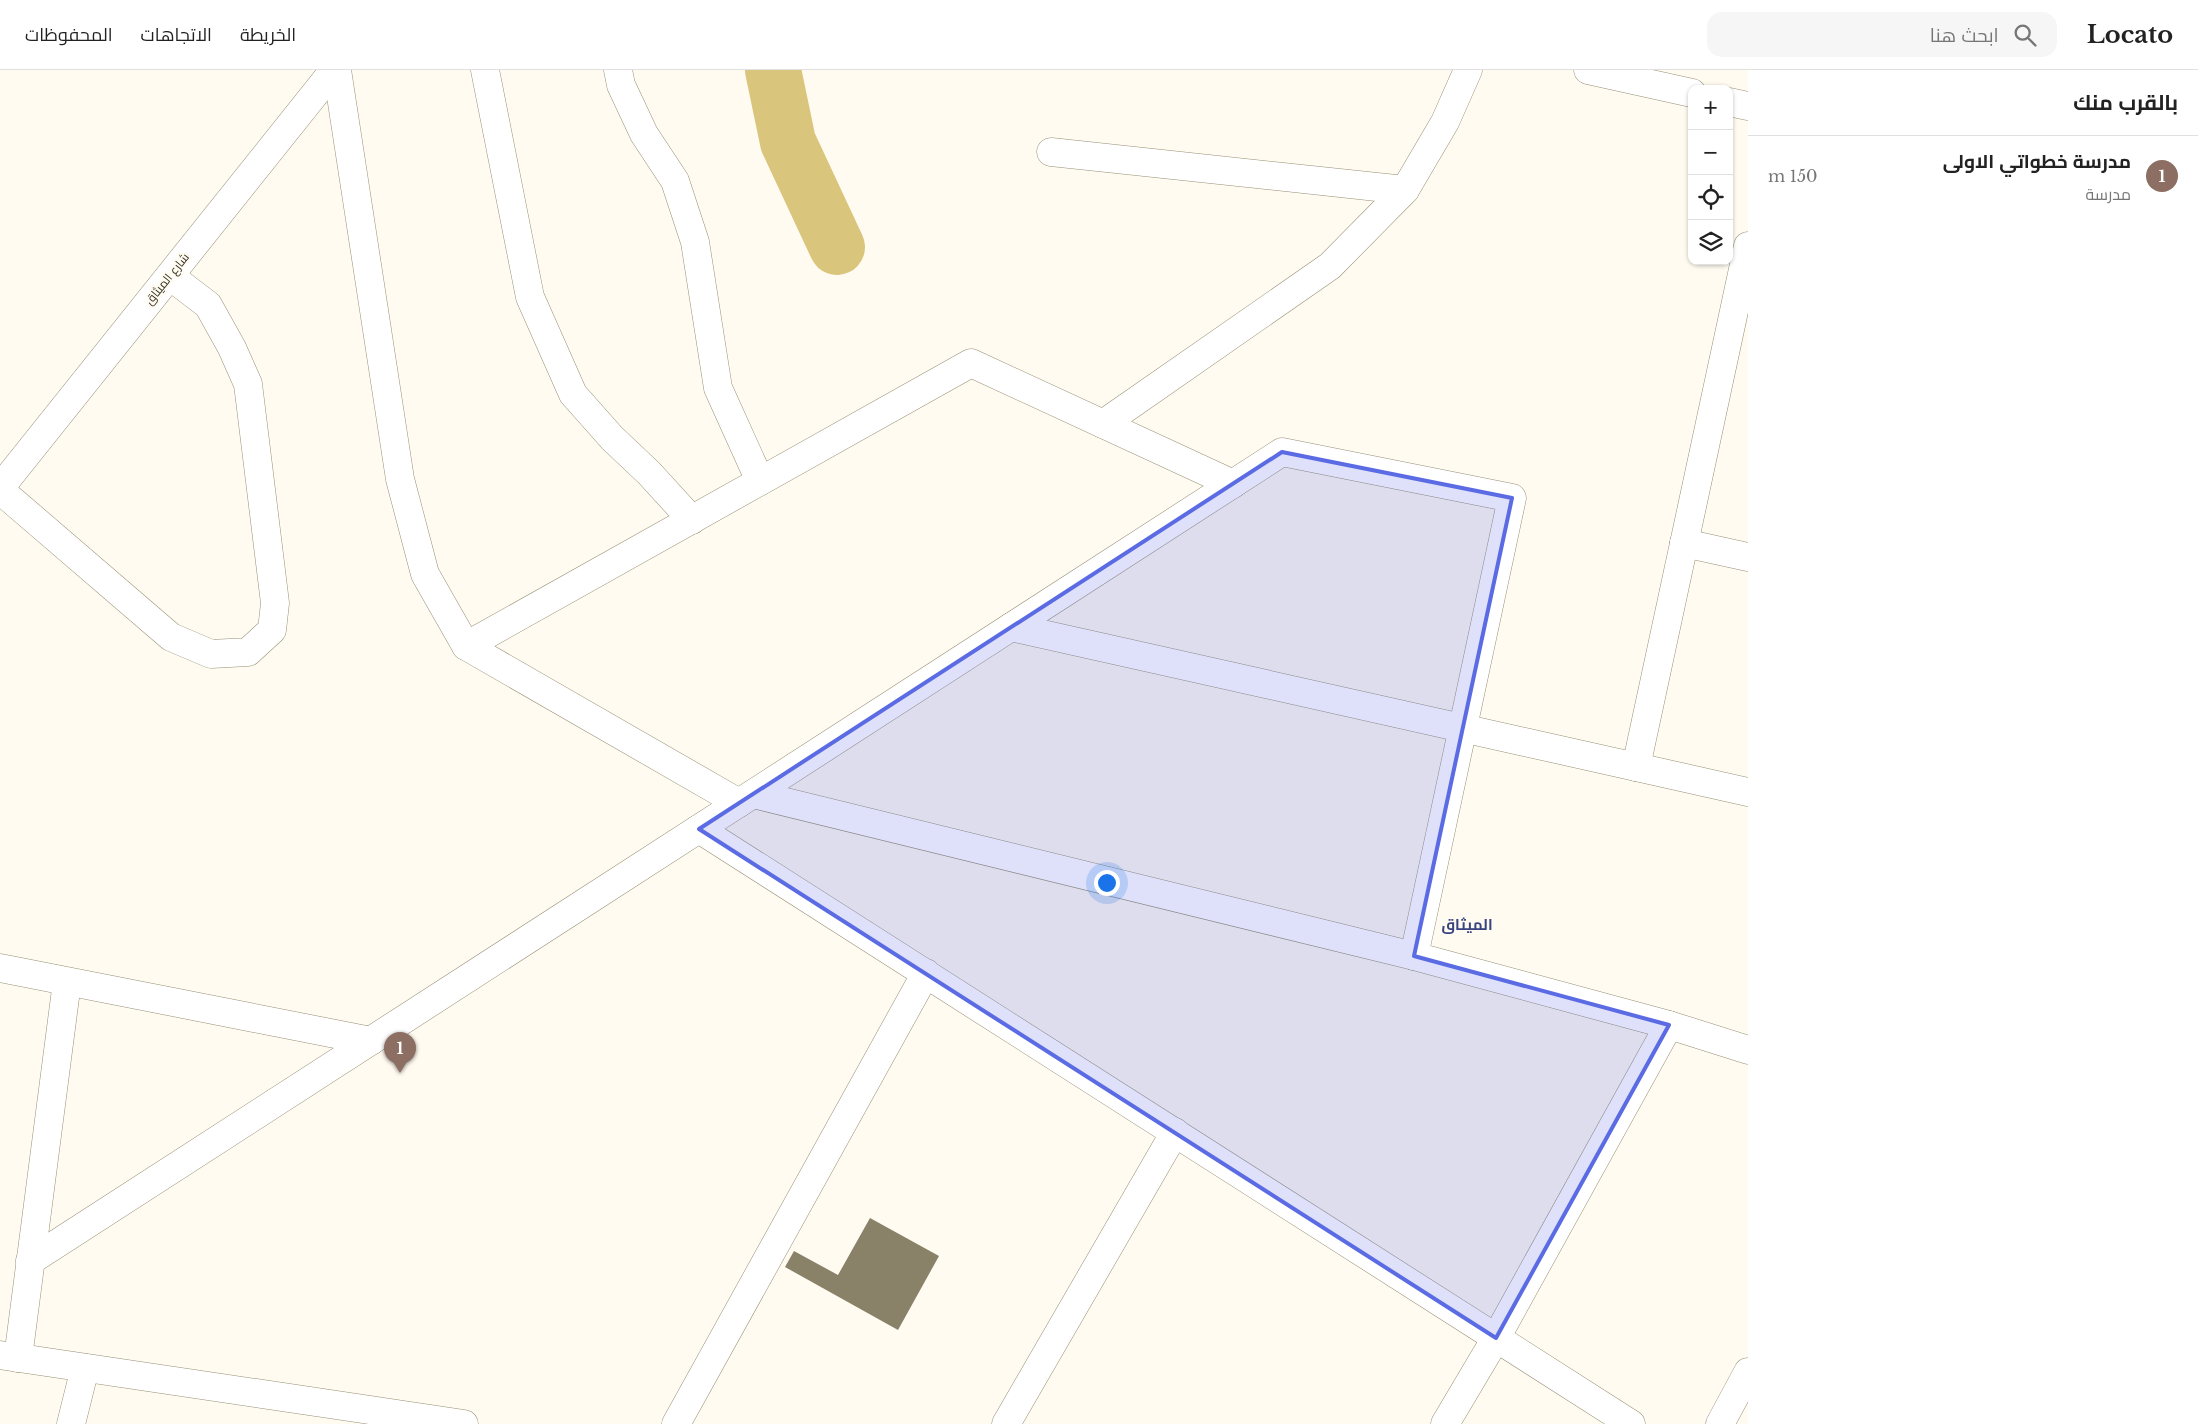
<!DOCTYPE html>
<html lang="ar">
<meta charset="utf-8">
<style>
:root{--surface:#fff;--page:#f6f6f6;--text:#222;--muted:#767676;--line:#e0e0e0;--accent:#5b6be3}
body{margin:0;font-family:"Libre Baskerville",Cairo,serif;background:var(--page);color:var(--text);direction:rtl}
.controls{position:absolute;right:15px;top:15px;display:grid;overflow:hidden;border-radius:10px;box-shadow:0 1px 4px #0004}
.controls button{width:45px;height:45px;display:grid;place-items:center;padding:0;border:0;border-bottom:1px solid var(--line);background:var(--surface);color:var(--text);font:25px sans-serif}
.you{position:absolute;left:1106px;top:812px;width:18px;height:18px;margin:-12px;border:4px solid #fff;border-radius:50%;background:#1a73e8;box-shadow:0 0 0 8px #1a73e833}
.badge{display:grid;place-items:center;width:32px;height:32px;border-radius:50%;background:var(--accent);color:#fff;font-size:16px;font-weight:700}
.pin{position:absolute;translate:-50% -41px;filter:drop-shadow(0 1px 2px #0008)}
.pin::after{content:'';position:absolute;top:26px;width:18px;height:15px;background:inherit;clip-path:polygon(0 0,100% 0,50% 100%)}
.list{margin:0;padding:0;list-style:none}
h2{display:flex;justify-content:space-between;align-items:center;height:65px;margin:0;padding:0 20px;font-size:21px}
h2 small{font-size:16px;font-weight:400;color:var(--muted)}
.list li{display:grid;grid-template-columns:32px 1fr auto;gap:15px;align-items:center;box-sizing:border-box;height:80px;padding:0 20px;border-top:1px solid var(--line)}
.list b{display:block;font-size:19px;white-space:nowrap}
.list p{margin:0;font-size:16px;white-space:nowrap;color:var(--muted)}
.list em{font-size:16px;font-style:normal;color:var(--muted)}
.icon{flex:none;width:28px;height:28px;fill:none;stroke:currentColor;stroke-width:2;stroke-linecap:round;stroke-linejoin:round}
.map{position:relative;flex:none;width:1748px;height:1354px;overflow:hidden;direction:ltr}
header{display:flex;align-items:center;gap:30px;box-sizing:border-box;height:70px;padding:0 25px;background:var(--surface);border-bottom:1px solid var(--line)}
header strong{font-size:24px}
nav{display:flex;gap:28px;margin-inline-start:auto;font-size:18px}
.search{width:350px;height:45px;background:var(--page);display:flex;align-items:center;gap:12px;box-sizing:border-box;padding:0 18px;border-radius:15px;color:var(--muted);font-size:19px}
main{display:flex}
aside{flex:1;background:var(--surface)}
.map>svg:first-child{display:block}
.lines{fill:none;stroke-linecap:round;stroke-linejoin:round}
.river{stroke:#dac57d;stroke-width:56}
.building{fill:#898168}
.minor-casing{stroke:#979076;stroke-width:29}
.minor{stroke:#fff;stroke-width:28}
.marked{fill:#5b6be3;fill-opacity:0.2;stroke:#5b6be3;stroke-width:4;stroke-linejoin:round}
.labels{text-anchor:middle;stroke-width:4.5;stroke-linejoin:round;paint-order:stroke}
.street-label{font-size:12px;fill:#333025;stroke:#fffbf0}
.quarter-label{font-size:15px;font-weight:bold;fill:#394480;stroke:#fffbf0}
</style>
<header>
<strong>Locato</strong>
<div class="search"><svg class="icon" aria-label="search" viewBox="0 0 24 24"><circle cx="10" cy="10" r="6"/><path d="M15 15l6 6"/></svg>ابحث هنا</div>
<nav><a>الخريطة</a><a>الاتجاهات</a><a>المحفوظات</a></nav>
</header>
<main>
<aside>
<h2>بالقرب منك<small></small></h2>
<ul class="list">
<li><span class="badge" style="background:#8d6e63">1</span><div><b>مدرسة خطواتي الاولى</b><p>مدرسة</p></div><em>150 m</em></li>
</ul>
</aside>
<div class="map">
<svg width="1748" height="1354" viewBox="0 0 1748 1354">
<rect width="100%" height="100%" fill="#fffbf0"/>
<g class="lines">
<path class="river" d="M773 0 788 72 837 177"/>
</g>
<path class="building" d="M870 1148 939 1186 898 1260 785 1197 794 1181 838 1205Z"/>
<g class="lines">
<g class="minor-casing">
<g id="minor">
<path d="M337 0 400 409 425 504 466 576"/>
<path d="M485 0 530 227 573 324 612 368 649 403 692 450"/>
<path d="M618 0 621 15 644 64 675 111 695 172 718 318 760 411"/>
<path d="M1588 0 1692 23"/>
<path d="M1729 32 1748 36"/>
<path d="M1051 82 1405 120"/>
<path d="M1103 354 1330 196 1405 120 1445 52 1468 0"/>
<path d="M0 418 334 0"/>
<path d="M0 420 171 567 211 584 248 582 272 560 275 533 248 314 232 278 208 235 170 206"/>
<path d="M1684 473 1748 487"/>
<path d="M1011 557 1748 722"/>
<path d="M1636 697 1748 176"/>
<path d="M753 724 1414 886 1669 955 1748 980"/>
<path d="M739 733 466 576 971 293 1233 414"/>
<path d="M699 759 1631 1354"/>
<path d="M0 898 371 971"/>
<path d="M30 1191 1282 382 1512 428 1414 886"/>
<path d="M0 1285 464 1354"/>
<path d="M18 1288 67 912"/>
<path d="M71 1354 85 1298"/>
<path d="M676 1354 926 903"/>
<path d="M1006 1354 1175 1062"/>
<path d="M1445 1354 1496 1268 1669 955"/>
<path d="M1720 1354 1748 1302"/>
</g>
</g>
<use href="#minor" class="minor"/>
</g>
<path class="marked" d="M1282 382 1512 428 1414 886 1669 955 1496 1268 699 759Z"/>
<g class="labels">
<g class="street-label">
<text transform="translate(167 209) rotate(-51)" y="4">شارع الميثاق</text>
</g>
<g class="quarter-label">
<text x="1467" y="860">الميثاق</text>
</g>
</g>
</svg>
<div class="controls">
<button>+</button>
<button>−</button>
<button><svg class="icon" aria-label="locate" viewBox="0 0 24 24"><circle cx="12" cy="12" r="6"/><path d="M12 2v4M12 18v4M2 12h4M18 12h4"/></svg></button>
<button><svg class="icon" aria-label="layers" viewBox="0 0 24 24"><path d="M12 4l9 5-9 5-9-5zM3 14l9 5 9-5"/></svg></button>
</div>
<div class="you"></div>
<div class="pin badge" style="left:400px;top:1003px;background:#8d6e63">1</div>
</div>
</main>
